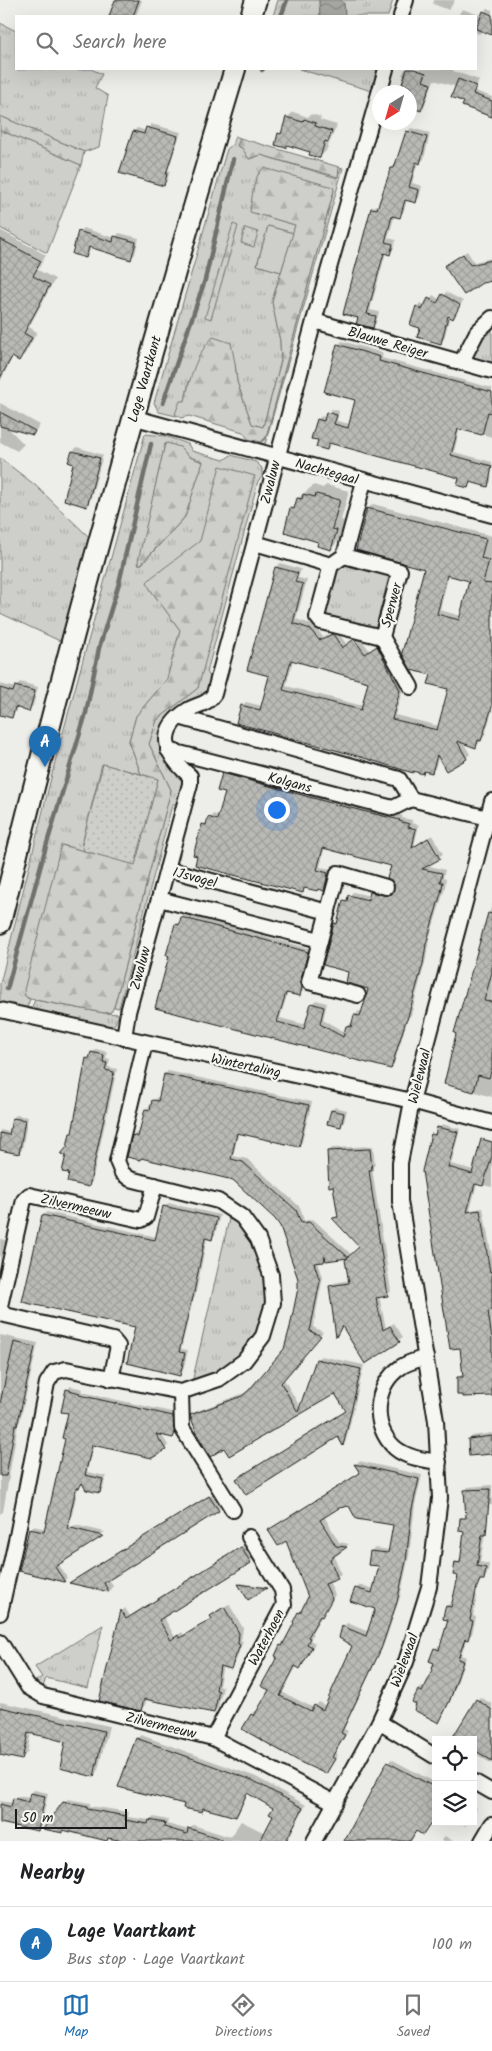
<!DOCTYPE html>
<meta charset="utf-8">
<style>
:root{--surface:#fff;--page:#f6f6f6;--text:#202124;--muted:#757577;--line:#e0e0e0;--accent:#1f6fb2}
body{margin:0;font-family:Kalam,sans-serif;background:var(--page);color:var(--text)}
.controls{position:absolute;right:15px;bottom:15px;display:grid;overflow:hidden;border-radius:0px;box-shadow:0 5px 20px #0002}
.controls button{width:45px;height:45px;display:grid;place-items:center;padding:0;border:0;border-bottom:1px solid var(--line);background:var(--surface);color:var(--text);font:25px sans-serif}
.compass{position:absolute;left:372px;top:85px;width:45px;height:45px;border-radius:50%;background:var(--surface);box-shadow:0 5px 20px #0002;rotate:217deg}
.scale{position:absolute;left:15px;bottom:12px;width:112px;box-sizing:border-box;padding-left:5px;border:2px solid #1c1c1c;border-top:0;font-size:14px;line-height:18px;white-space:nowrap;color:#1c1c1c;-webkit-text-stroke:4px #f6f6f2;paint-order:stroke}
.you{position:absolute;left:276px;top:809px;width:18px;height:18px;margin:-12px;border:4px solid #fff;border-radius:50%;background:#1a73e8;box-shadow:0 0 0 8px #1a73e833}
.badge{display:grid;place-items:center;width:32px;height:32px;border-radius:50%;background:var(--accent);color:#fff;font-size:16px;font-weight:700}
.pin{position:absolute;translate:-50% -41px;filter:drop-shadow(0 1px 2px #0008)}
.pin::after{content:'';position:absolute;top:26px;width:18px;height:15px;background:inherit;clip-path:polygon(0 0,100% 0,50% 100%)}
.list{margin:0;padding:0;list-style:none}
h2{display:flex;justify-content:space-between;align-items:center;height:65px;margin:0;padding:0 20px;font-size:21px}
h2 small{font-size:16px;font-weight:400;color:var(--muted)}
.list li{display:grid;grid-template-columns:32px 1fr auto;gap:15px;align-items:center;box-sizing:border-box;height:75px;padding:0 20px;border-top:1px solid var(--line)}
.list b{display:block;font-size:19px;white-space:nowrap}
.list p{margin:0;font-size:16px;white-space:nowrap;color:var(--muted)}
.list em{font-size:16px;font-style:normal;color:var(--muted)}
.icon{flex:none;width:28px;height:28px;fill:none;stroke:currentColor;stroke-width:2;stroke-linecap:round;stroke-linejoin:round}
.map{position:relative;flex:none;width:492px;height:1841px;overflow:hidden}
.search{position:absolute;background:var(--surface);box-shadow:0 5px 20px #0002;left:15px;right:15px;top:15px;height:55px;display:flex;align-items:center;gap:12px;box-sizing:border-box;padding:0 18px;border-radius:0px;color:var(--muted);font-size:19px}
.sheet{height:140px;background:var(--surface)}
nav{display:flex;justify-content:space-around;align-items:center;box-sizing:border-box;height:70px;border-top:1px solid var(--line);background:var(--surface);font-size:14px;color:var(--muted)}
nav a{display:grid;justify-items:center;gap:2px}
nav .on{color:var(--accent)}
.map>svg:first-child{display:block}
.grass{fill:url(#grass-tufts);stroke:#757574;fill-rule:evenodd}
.forest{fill:url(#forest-firs);stroke:#757574}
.park{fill:url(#park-dots);stroke:#757574}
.garden{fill:#cececb;stroke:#757574}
.water{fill:url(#water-waves);stroke:#6f6f6d}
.shadow{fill:#0003;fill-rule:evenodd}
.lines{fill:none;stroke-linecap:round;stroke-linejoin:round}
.stream{stroke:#6f6f6d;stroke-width:4.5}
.building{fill:url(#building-cross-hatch);stroke:#1c1c1c;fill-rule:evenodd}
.street-casing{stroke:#1c1c1c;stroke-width:18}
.secondary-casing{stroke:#1c1c1c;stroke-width:24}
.street{stroke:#f6f6f2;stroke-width:14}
.secondary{stroke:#f6f6f2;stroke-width:20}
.labels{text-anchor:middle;stroke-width:4.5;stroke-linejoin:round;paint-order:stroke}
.street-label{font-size:14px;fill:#1c1c1c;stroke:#f6f6f2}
</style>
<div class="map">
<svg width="492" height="1841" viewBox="0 0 492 1841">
<defs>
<pattern id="grass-tufts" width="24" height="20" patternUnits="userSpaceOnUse" patternTransform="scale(1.25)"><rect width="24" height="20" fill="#cececb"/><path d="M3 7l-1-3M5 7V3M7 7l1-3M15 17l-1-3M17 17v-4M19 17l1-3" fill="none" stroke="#b0b0ae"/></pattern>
<pattern id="forest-firs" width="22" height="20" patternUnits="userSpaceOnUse" patternTransform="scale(1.25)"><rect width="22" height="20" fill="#cececb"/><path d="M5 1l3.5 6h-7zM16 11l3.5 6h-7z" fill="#b0b0ae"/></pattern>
<pattern id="park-dots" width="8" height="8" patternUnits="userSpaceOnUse" patternTransform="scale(1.25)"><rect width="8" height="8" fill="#cececb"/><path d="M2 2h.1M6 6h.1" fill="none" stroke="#b0b0ae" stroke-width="1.8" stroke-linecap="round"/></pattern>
<pattern id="water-waves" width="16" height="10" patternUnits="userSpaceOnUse" patternTransform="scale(1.25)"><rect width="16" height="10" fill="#a6a6a3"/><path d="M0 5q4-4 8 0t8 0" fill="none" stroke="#868684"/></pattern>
<pattern id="building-cross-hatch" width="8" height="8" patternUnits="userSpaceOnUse" patternTransform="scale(1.25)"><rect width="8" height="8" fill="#b9b9b6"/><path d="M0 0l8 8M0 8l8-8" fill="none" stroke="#9e9e9c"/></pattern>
</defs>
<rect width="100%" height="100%" fill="#edede9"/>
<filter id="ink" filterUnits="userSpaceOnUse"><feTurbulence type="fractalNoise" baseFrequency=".02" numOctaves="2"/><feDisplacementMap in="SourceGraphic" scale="10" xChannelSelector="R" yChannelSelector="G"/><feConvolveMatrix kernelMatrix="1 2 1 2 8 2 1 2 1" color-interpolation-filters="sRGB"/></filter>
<g filter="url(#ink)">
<g class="grass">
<path d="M278 0H319L320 16H273Z"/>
<path d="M341 0H393L388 16H345L344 4Z"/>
<path d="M0 23 16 31V69H91L102 74 95 88 108 96 99 147 84 152 0 116Z"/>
<path d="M299 69H379L372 91Z"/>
<path d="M0 130 81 165 47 253 0 228Z"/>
<path d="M235 136 240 138 242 148 249 159 261 155 337 178 341 168 339 167 343 168 265 444 258 442 264 440 266 437 334 190 259 172 253 193 251 212 295 225 293 233 268 226 257 265 281 272 272 301 280 341 281 361 263 427 252 424 237 382 235 363 189 381 185 401 176 416 159 412 154 403 227 149 232 145Z"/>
<path d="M492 326V367L469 360 485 331Z"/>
<path d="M145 434 165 436 188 444 192 451 224 460 231 455 256 462 262 468V477L258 481 207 672 211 678 207 696 163 732 185 777 179 802 172 805 119 1008 114 1007 171 790 149 744 157 720 198 688 200 541 150 589 180 630 167 679 136 716 129 741 141 774 102 764 82 844 84 851 62 845 27 998 30 999 26 1010 2 1004 0 1001V984L56 758ZM165 444 180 447 189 457 203 461 185 517 142 564H138Z"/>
<path d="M0 458 35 485 91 539 62 642 0 613Z"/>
<path d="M350 564 389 576 375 630 321 616 333 570Z"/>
<path d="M35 1000 104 1013 119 1014 115 1024 108 1028 30 1011Z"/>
<path d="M230 1215C268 1243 279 1313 248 1349 233 1367 211 1376 191 1387Z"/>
<path d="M103 1625 88 1688 46 1678 42 1690 31 1684 42 1677 35 1667Z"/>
</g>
<g class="forest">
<path d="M0 116 84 152 81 165 0 130Z"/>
<path d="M240 138 339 167 338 177 261 155 249 159 242 148 237 146Z"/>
<path d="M264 168 333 187 334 190 266 437 261 442 248 439 243 432 189 416 181 418 175 414 180 401H185C190 377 196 354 213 337L231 343 235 363 237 382 252 424 263 427 281 361 280 341 272 302 295 225 250 212C252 199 253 175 264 168Z"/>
<path d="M233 224 238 226 211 319 205 317Z"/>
<path d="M167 443 180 447 189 457 203 462 185 517 140 565 138 561 165 444Z"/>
<path d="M220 466 255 476 198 688 157 720 149 744 171 790 114 1007 111 1012 104 1013 30 999 25 996 24 990 61 845 135 864 158 779 141 774 129 741 136 716 167 679 180 630 150 589 147 582 152 577 200 541Z"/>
</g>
<g class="park">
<path d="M245 228 258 232 254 247 241 243Z"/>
<path d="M103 764 158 779 135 865 84 851 82 844Z"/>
</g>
<path class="garden" d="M268 226 293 233 281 272 257 265Z"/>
<path class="water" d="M319 0H341L344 4 345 16H320Z"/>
<g class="shadow">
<path d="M116 0H142L136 16H110Z"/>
<path d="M434 0H455L449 10 433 4Z"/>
<path d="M487 8 492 10V33L483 30 479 34 476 33V16H458L462 9 482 16Z"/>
<path d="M405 69H454L453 71 479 80 475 91 492 97V116L466 101 457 87 434 80 424 106 421 110 410 106V93L412 87 406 77 402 75Z"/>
<path d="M293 112 308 117 311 114 321 117 320 120 337 125 326 151 320 157 311 151 289 144 286 147 280 134 284 129 287 118Z"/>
<path d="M151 124 181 132 168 170 170 171 167 181 163 184 134 131 137 128 147 131Z"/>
<path d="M411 128 430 133 424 159 420 162H418L412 183 422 186 419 198 415 202 407 200 403 213 399 216 395 215 388 238 396 240 393 250 389 253 386 252 370 310 379 312 376 323 373 327 358 323 372 208 376 205 380 206 392 168 396 164 407 132Z"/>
<path d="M83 228 115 238 119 233 139 238 135 254 131 258 91 246 89 253 85 257 80 232Z"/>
<path d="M0 230 46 255 38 270 55 279 29 327 37 332 25 354 19 359 13 356 0 382Z"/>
<path d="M467 251 474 262 492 258V280L449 263Z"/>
<path d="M446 292 463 301 456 313 453 317 450 316 444 339 440 342 421 327 417 307 420 303 425 306 433 295 440 300Z"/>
<path d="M342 341 383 353 382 358 492 388V437L460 428 454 452 492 462 491 482 488 486 472 481 468 487 460 478 331 443 327 449 320 440 318 420 321 416 326 418 331 409 339 411 337 421 350 424 356 399 338 345Z"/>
<path d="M0 403 40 425 33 434 7 427 24 444 17 451 0 442Z"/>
<path d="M77 447 103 455 90 501 86 505 73 451Z"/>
<path d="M314 485 323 488 326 485 349 491 341 520 345 521 340 539 331 549 320 541 292 509 297 503 298 498Z"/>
<path d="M373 504 492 536V711L485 735 480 742 476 746 463 742 470 754 466 758 439 756 435 768 431 772 425 770 422 773 405 770 237 722 242 706 246 702 262 706 271 675 276 567 280 563 301 569 298 578 307 580 296 619 314 625 323 637 337 631 347 645 359 636 370 651 381 643 404 686 395 715 439 726 450 688 432 674 426 568 357 549 369 508ZM449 574 471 580 461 616 440 610ZM293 660 370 681 363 706 286 686Z"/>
<path d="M20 682 38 687 33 706 29 710 17 707 15 713 11 717 0 713V684L16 688Z"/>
<path d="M227 770 347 803 403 816 402 818 412 820V823L419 825 414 846 432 835 443 854 426 865 445 870 443 878 446 879 445 888 429 939 426 959 411 1015 408 1018 394 1064 390 1068 157 1007 170 955 176 925 186 914 311 949 303 991 299 995 288 992 280 1018 307 1025 312 1004 316 1000 327 1003 323 1020 345 1032 347 1027 351 1023H353L355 1015 359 1011 363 1012 369 988 350 971 324 964 335 923 339 920 345 901 353 892 370 896 375 888 393 892 396 889 393 865 325 847 320 867 331 869 327 885 323 889 306 888 302 892 203 825 208 821 213 814 220 816 226 793 223 774Z"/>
<path d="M492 904V1097L445 1083 457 1033 456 1032Z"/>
<path d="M96 1049 107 1052 106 1058 110 1059 108 1067 117 1069 92 1182 88 1185 70 1172 68 1148 71 1134 74 1131 87 1059Z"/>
<path d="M168 1071 312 1102 302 1142 299 1145 239 1132 233 1156 247 1159 300 1207 304 1221 313 1219 352 1255 360 1247 334 1218 339 1215 328 1152 332 1148 373 1146 375 1165 372 1167 375 1188 391 1291 388 1295 379 1296 386 1328 394 1323 403 1337 366 1362 343 1325 337 1334 330 1287 334 1283 350 1280 351 1256 327 1260 326 1257 323 1261 318 1262 323 1277 313 1327 323 1332 284 1379 300 1407 317 1359 321 1356 364 1365 346 1441 344 1444 338 1436 237 1479 347 1410 336 1392 229 1454 224 1447 192 1415 195 1412 247 1392 285 1349 299 1288V1279L281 1225 276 1218 234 1179 133 1136 137 1132 140 1133 146 1110 149 1106 152 1107 153 1101 157 1097 160 1098 165 1074Z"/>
<path d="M335 1107 347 1110 344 1122 341 1126 332 1110Z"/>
<path d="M16 1115 28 1117 22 1150 18 1153 0 1150V1130L10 1132 13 1118Z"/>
<path d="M442 1124 460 1129 451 1164 474 1170 482 1143 485 1139 492 1141V1187L477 1184 470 1210 483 1208 492 1257V1394L458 1377 464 1374 432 1135 437 1132Z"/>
<path d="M168 1203 220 1215 215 1235 211 1238H207L195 1297 193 1300 181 1349 188 1350 183 1371 180 1374 137 1327 43 1216 47 1212 157 1237 165 1207Z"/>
<path d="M0 1239 6 1240 0 1263Z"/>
<path d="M0 1335 38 1343 20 1421 18 1424 3 1512 0 1514Z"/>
<path d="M71 1386 83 1389 82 1392 176 1413V1433L173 1436 161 1434 168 1445 165 1449 94 1444 87 1472 106 1476 103 1488 99 1491 83 1483 78 1488 69 1528 75 1525 105 1532 58 1563 67 1578 64 1580 20 1570 30 1529 33 1526 46 1529 66 1438 69 1412 67 1390Z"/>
<path d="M492 1433V1453L469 1439 472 1436Z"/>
<path d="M359 1461 422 1475 415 1505 409 1556 400 1597 384 1644 344 1729 348 1731 335 1753 338 1755 326 1773 244 1729 252 1714 255 1711 258 1712 271 1689 281 1646 310 1597 286 1540 273 1527 361 1472 356 1464ZM347 1501 394 1524 390 1550 375 1548 371 1551 380 1565 374 1589 360 1585 356 1589 377 1608 369 1632 347 1623 343 1627 354 1645 326 1706 319 1702 314 1708 282 1692 297 1666 300 1667 303 1664 315 1643 310 1640 313 1634 311 1633 335 1595 329 1581 341 1574 334 1555 349 1544 339 1542 324 1516Z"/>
<path d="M492 1485V1505L466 1506 465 1491 468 1487Z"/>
<path d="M215 1492 223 1506 218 1510 109 1579 113 1586 109 1591 72 1582Z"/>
<path d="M487 1523 480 1562 489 1564 487 1575 483 1579 456 1563 462 1559Z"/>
<path d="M245 1544 254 1558 250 1562 163 1616 175 1637 182 1632 184 1635 213 1618 211 1616 215 1612 229 1604 243 1628 241 1641H243L235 1663 231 1667 223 1665 219 1686 223 1687 218 1708 214 1712 147 1698 145 1705 141 1709 101 1700 122 1611 125 1608 130 1616Z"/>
<path d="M241 1583 267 1587 248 1598 240 1584Z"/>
<path d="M459 1591 477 1596 473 1616 476 1617 472 1634 467 1638 461 1655 466 1657 453 1695 439 1721 419 1690 422 1687 425 1688 435 1669V1649L439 1645 441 1646 449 1619 444 1618 447 1606 451 1602 453 1603Z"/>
<path d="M480 1697 492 1704V1764L473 1752 477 1700Z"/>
<path d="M0 1702 109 1726 98 1770 93 1775 67 1741 31 1733 27 1753 22 1758 0 1754Z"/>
<path d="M141 1735 256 1777 306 1805 288 1837 283 1841H116L64 1829 62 1831 64 1803 68 1799 90 1803V1806L129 1812 128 1817 150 1820 154 1817 168 1820 167 1824 189 1830 193 1825 230 1837 241 1821 265 1833 275 1815 274 1807 248 1793 239 1812 236 1816 205 1808 202 1811 185 1803 137 1738Z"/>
<path d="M391 1759 436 1783V1816L417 1830 411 1841H346Z"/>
<path d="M34 1790 48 1793 41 1826 38 1830 0 1824V1801L13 1803 17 1796 30 1798 31 1793Z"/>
<path d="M473 1806 477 1808 473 1814Z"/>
<path d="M460 1822H468L465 1826Z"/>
<path d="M445 1836 453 1841H441Z"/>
</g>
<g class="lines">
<g class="stream">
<path d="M281 16 287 0"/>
<path d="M262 70 263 69"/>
<path d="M163 403 205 280 233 159"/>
<path d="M7 989 45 850 86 713 99 648 119 583 151 444"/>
</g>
</g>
<g class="building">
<path d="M115 0H139L133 16H109Z"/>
<path d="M483 11 492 15V35L476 29Z"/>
<path d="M407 69H414L426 73 423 81 431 84 421 111 410 107V87L402 84Z"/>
<path d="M458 79 476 86 473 94 492 101V117L462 106 464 102 451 97Z"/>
<path d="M286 117 303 122 304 119 316 123 315 126 332 131 328 142 325 141 320 158 309 155 310 152 287 145 286 148 275 145 278 133 281 134Z"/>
<path d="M146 127 178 136 166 174H167L164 186 119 173 133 131 144 134Z"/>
<path d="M406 131 427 137 420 164 416 162 409 187 419 190 416 203 405 200 400 218 392 216 385 242 393 244 390 255 384 253 367 314 376 316 373 328 356 324 358 318 343 314 371 208 377 209 391 168H394Z"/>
<path d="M78 231 113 242 114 236 136 242 131 260 89 247 86 258 72 254Z"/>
<path d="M0 239 41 261 33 276 50 285 24 333 32 338 19 361 12 357 0 378Z"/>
<path d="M463 254 470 265 492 260V281L482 283 464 295 444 266Z"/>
<path d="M442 294 460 305 453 319 448 316 441 344 417 337 420 328 410 325 416 306 422 310 428 298 437 303Z"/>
<path d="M337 344 380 357 379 361 492 392V413L488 412 482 435 458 429 451 455 492 466 488 487 470 482 468 488 457 485 459 478 329 443 327 450 316 447 318 440 311 439 317 419 324 421 326 412 337 415 334 424 348 428 355 400 324 392Z"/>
<path d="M0 412 35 431 33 435 0 426Z"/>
<path d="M72 451 100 458 87 507 64 500 73 464 68 462Z"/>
<path d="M303 494 315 497 316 494 340 500 332 529 337 530 331 550 317 546 318 542 284 532 290 508 294 509 297 498 302 499Z"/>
<path d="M367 508 486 539 481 558 489 560 483 583 492 584V707L481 741 478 740 476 748 457 741 467 759 446 771 437 755 432 773 424 771 423 774 413 771V773L361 757 236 723 241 705 260 710 269 676 247 670 275 567 298 573 295 582 303 584 293 623 310 629 319 640 333 634 342 648 354 639 365 654 377 646 400 690 392 719 437 730 448 689 428 684 431 675 411 670 402 653 424 569 356 550ZM447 575 469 581 459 620 437 614ZM291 660 368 682 361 710 283 690Z"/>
<path d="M15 686 35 691 29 712 15 707 12 718 0 715V688L13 692Z"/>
<path d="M222 773 342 806 400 820 399 821 409 824 408 827 416 829 412 848 428 838 440 859 422 869 442 873 440 882H443L441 893 426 944 423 964 407 1020H406L391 1069 155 1008 169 956 166 955 173 931 175 924 179 925 181 917 308 952 301 980 302 987 300 996 286 993 277 1022 304 1029 311 1003 324 1007 320 1024 343 1037 346 1026 351 1027 354 1015 360 1016 366 998 368 989 346 983 348 972 323 965 334 923 337 924 343 900 347 901 348 895 368 900 370 892 384 895 392 894 394 884 387 878 391 866 323 848 317 870 328 873 324 891 319 889 318 891 304 888 303 893 195 865 197 856 193 855 202 824 206 825 208 817 217 820 225 793 217 791Z"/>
<path d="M488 913 492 914V972L484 1001 492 1002V1068L489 1078 478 1075 474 1092 444 1084 456 1034 454 1033Z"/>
<path d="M91 1052 104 1055 103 1062 107 1063 105 1070 114 1072 89 1187 67 1182 69 1173 62 1172 66 1155 61 1154 67 1147 70 1133H72L86 1058 89 1059Z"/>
<path d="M164 1074 309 1105 299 1147 237 1133 231 1159 243 1162 296 1210 301 1223 309 1222 348 1257 359 1247 332 1218 338 1217 333 1186 329 1187 327 1151 370 1149 372 1170H369L372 1192 388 1296 376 1298 383 1330 390 1326 400 1342 365 1364 342 1326 336 1337 329 1286 349 1283 345 1260 348 1258 326 1261 325 1256 324 1262 314 1263 320 1281 310 1331 321 1336 281 1383 298 1412 316 1359 361 1369 343 1446 338 1437 246 1495 236 1479 346 1411 335 1394 229 1456 224 1448 210 1457 197 1434 190 1415 242 1396 249 1390 284 1349 290 1327 298 1288V1279L280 1226 275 1219 233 1180 141 1158 140 1160 127 1157 132 1135 138 1137 145 1109 150 1110 152 1100 158 1101Z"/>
<path d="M331 1110 344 1113 341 1127 327 1124Z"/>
<path d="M12 1118 25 1120 19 1154 0 1150V1133L9 1135Z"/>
<path d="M437 1127 458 1132 448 1167 472 1174 481 1139 492 1142V1156L483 1186 475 1184 467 1212 480 1210 490 1272 492 1271V1310L488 1311 492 1339V1396L463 1397V1395H457V1377H463L460 1348 450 1349 422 1171 431 1134 435 1135Z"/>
<path d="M163 1206 217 1218 212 1240 205 1238 192 1302H191L179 1352 185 1353 180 1376 127 1363 135 1327 22 1302 42 1215 155 1240Z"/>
<path d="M14 1342 35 1347 17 1426H15L6 1476H0V1403Z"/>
<path d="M66 1389 80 1393 79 1395 173 1416 175 1433 173 1438 156 1434 166 1450 152 1458 92 1445 85 1475 103 1479 100 1493 86 1490 82 1483 79 1488H76L67 1530 71 1528 103 1536 55 1567 65 1582 19 1571 29 1529 44 1532 65 1439 62 1438 68 1413 61 1412Z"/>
<path d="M492 1436V1454L469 1456 468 1439Z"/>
<path d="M354 1464 419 1479 412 1509 406 1561 397 1602 381 1649 341 1733 345 1735 332 1757 335 1759 326 1774 302 1763 242 1729 251 1714 254 1716 269 1690 261 1686 277 1657 275 1656 280 1645 282 1646 294 1623 293 1622 298 1612 300 1613 308 1597 286 1541 278 1546 268 1530 360 1473ZM349 1506 356 1519 393 1525 388 1553 370 1551 368 1565 379 1566 372 1593 355 1588 350 1601 375 1609 366 1636 342 1626 339 1638 352 1646 323 1710 314 1705 311 1711 280 1696 295 1666 300 1669 312 1647 307 1644 310 1638 308 1637 320 1616 322 1617 332 1599 325 1584 338 1579 330 1559 347 1547 336 1546 320 1520 339 1508Z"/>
<path d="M490 1489 486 1535H482L477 1566 486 1568 484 1580H480L477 1587 470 1620 473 1621 468 1640 465 1639 458 1659 463 1661 450 1700 439 1723 414 1710 416 1704 412 1702 418 1690 422 1692 433 1670 432 1669 434 1663 429 1661 434 1648 439 1650 448 1620 443 1619 444 1612 446 1606 451 1607 455 1590 458 1576 453 1575 455 1562 460 1563 464 1532 459 1531 460 1518H466L464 1490Z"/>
<path d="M209 1496 219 1511 104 1583 109 1592 69 1583Z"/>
<path d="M241 1547 251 1563 159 1620 171 1640 178 1635 180 1638 196 1628 212 1619 210 1616 224 1607 239 1633 238 1644 240 1645 231 1669 220 1666 216 1690 219 1691 214 1713 144 1699 141 1711 99 1701 121 1610 126 1619Z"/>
<path d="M238 1584 267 1588 248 1600Z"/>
<path d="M476 1699 492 1710V1761L473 1749V1740H451Z"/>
<path d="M0 1707 104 1731 94 1777 60 1768 65 1742 47 1737 28 1733 22 1760 0 1755Z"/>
<path d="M136 1738 252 1780 303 1808 286 1841H260L273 1816 269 1814 273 1808 247 1793 236 1817 203 1808 202 1812 183 1808 184 1804 118 1787Z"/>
<path d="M387 1762 436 1788V1816L423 1835 416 1831 410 1841H344Z"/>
<path d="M30 1793 45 1796 38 1831 0 1823V1804L11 1807 13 1798 28 1802Z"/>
<path d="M63 1802 87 1807V1809L126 1816 125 1820 148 1824 149 1820 165 1823 164 1827 187 1834 188 1828 221 1839 220 1841H124L108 1838 107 1841 63 1830V1833L43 1829Z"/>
</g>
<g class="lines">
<g class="street-casing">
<g id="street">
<path d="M401 16 406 0"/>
<path d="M314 321 492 371"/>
<path d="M461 363 477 332 492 318"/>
<path d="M132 417 492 515"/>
<path d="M255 543 331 565 344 556 364 481"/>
<path d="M331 565 317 617 321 622 382 637 400 571 344 556"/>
<path d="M382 637 411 687"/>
<path d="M168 750 393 808 411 799 399 779 179 717"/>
<path d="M411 799 492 819"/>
<path d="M167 869 190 784V776C165 755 155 731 188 710 198 704 207 705 214 694L314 321 386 69"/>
<path d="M320 940 159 899 167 869 328 912"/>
<path d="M358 995 309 982 338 873 386 887"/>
<path d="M0 1010 412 1101 492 1123"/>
<path d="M124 1038 128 1012 159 899"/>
<path d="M0 1306 24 1200 29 1195 141 1220 146 1217 155 1185"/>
<path d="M0 1309 5 1315 113 1340 118 1346 111 1379"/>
<path d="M426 1357C418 1360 408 1362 401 1367 374 1385 371 1426 395 1448 407 1458 424 1460 439 1462"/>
<path d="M181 1392 182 1428 233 1510"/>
<path d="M0 1613 17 1536 47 1383 54 1372 66 1369 181 1392 219 1379 244 1361 263 1336 273 1303 271 1275 258 1239 242 1217 218 1201 130 1179 122 1173 117 1161 145 1043"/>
<path d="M0 1642 28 1687 43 1696 213 1738 335 1803"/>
<path d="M379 1722 436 1757"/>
<path d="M213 1738 284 1605 282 1590 249 1537"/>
<path d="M473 1781 492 1792"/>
<path d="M314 1841 379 1722 406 1662 429 1587 440 1498 436 1421 400 1201V1163L412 1101 492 801"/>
<path d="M482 1841 492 1824"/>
</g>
</g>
<g class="secondary-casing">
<g id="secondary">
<path d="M251 16 256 0"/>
<path d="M0 923C70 636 150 352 235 69"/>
</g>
</g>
<use href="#street" class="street"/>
<use href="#secondary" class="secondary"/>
</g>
</g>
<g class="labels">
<g class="street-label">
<text transform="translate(388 342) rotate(16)" y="5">Blauwe Reiger</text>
<text transform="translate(144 379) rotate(-74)" y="5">Lage Vaartkant</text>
<text transform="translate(327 471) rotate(16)" y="5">Nachtegaal</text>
<text transform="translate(270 482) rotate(-76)" y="5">Zwaluw</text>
<text transform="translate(391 605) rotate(-75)" y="5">Sperwer</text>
<text transform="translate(290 782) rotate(15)" y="5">Kolgans</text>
<text transform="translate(195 877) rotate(15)" y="5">IJsvogel</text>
<text transform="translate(140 968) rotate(-75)" y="5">Zwaluw</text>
<text transform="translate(246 1065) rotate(12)" y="5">Wintertaling</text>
<text transform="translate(419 1076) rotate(-76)" y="5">Wielewaal</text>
<text transform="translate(76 1206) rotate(13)" y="5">Zilvermeeuw</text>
<text transform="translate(266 1637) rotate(-62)" y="5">Waterhoen</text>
<text transform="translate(404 1660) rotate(-70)" y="5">Wielewaal</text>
<text transform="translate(161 1725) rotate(14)" y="5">Zilvermeeuw</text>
</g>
</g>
</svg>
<div class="controls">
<button><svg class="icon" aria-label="locate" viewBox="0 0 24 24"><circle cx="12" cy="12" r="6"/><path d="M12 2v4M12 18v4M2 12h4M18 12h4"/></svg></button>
<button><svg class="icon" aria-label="layers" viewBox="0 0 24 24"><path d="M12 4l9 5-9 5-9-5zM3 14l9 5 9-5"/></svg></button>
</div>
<svg class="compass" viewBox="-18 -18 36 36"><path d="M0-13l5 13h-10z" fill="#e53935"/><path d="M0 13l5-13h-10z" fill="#757577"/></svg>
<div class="scale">50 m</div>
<div class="you"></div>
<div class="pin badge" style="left:45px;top:767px">A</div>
<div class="search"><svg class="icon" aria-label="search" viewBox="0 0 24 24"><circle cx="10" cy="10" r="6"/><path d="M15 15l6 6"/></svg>Search here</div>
</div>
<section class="sheet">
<h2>Nearby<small></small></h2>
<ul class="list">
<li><span class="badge">A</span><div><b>Lage Vaartkant</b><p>Bus stop · Lage Vaartkant</p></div><em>100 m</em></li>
</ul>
</section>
<nav>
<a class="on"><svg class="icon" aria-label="map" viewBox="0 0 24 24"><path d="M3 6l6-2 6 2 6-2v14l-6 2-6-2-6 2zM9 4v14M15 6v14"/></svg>Map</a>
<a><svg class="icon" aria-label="directions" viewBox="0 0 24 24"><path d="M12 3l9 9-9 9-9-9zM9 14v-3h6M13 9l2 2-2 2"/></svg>Directions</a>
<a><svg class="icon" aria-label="saved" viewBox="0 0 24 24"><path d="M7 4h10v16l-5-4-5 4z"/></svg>Saved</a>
</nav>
